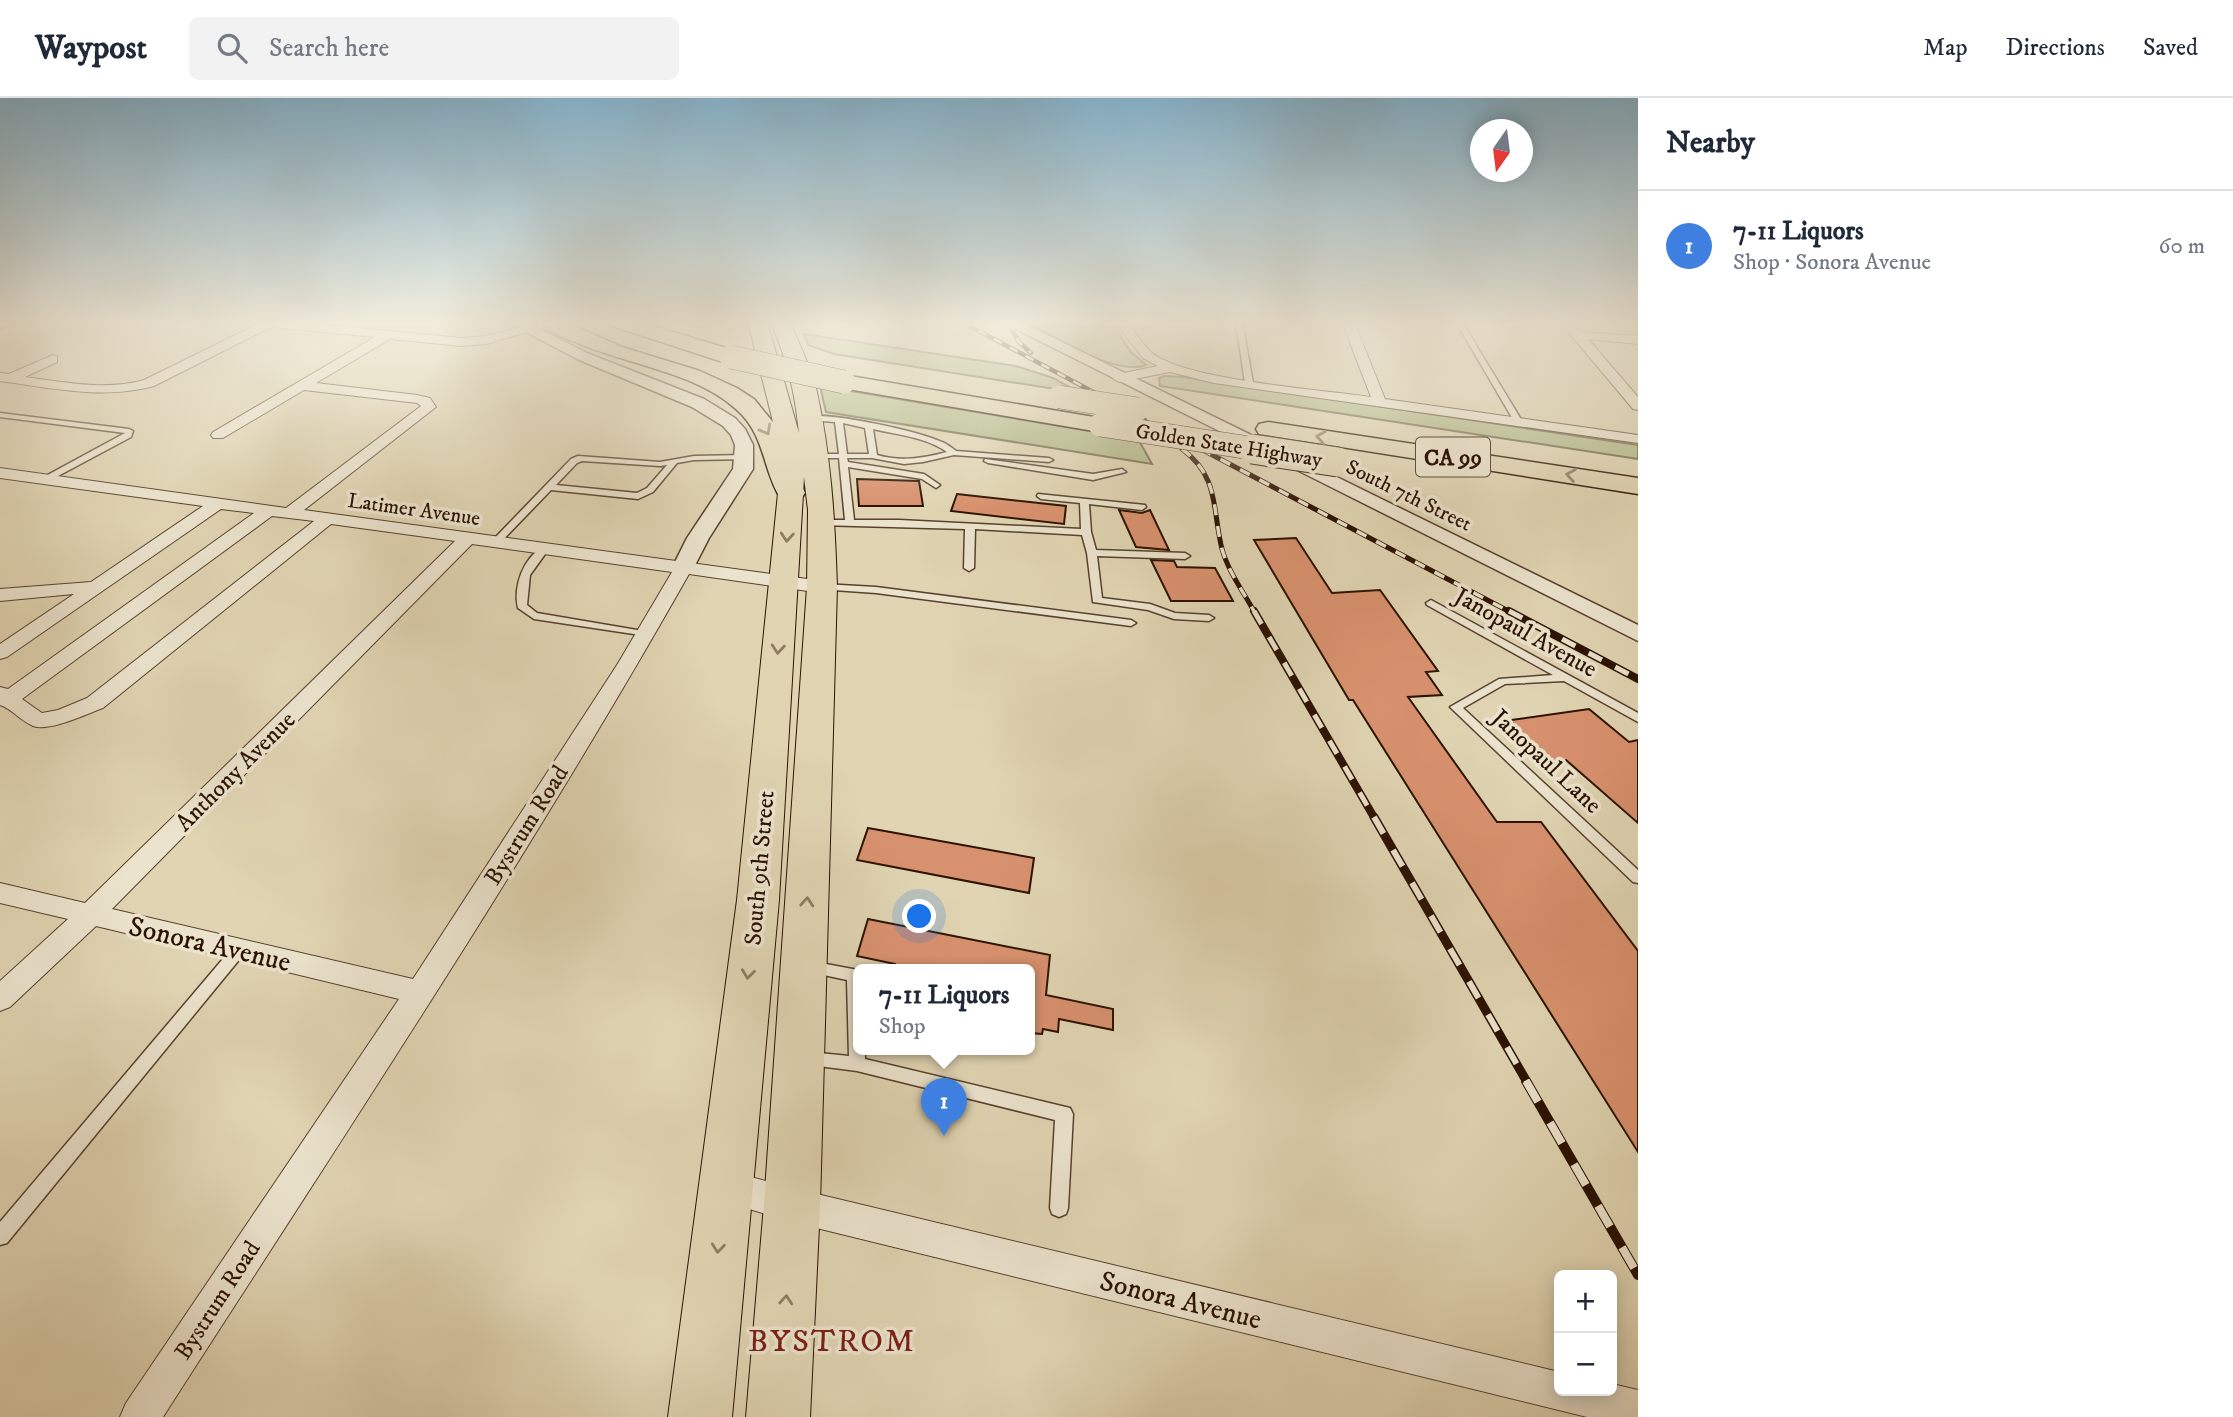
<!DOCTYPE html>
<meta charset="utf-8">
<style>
:root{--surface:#fff;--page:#f2f2f3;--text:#1f2937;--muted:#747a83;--line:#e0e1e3;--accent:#db2777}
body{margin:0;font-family:"IM FELL DW Pica",serif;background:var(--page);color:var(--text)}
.controls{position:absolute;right:21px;bottom:21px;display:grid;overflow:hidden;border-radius:10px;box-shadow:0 4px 18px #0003}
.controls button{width:63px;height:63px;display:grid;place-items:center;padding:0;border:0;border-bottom:2px solid var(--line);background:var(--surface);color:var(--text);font:35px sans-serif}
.compass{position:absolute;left:1470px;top:21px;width:63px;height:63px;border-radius:50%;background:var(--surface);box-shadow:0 4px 18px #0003;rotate:194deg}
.you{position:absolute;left:920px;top:819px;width:24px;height:24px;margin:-18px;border:5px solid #fff;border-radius:50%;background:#1a73e8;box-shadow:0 0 0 10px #1a73e833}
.badge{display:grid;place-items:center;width:46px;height:46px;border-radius:50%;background:var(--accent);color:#fff;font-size:23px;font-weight:700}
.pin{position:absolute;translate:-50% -58px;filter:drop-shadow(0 2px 4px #0008)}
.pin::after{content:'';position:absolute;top:37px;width:24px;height:21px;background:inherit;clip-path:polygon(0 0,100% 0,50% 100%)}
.popup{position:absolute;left:853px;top:866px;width:182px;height:91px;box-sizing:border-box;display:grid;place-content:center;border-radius:10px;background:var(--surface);filter:drop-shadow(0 2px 5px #0005);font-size:23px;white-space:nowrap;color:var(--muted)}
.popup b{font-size:26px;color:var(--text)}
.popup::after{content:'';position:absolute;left:50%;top:100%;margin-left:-14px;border:14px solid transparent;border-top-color:var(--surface)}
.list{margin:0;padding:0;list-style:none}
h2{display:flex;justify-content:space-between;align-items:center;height:91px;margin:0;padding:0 28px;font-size:30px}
h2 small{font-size:23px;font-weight:400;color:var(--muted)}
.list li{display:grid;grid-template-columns:46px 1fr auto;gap:21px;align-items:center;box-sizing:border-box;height:112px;padding:0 28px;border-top:2px solid var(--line)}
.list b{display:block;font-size:26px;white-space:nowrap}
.list p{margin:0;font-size:23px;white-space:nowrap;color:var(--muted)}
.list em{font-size:23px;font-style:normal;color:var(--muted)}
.icon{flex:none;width:38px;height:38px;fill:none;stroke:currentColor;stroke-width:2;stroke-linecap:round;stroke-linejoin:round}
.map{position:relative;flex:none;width:1638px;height:1319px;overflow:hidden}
header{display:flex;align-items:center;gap:42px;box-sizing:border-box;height:98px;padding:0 35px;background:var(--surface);border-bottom:2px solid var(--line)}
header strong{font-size:33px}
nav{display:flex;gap:38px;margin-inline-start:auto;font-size:24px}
.search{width:490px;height:63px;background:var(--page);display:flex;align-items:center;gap:18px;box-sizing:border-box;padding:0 24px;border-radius:10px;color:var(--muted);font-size:26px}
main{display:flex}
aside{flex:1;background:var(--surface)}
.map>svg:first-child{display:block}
.green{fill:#b3bc8b;stroke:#6f6746;stroke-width:2}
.building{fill:#d8916e;stroke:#2b1202;stroke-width:2}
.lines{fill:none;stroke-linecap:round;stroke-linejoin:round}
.service-casing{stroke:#58422e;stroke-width:3}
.minor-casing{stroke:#58422e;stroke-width:2}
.tertiary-casing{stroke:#58422e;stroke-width:3}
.primary-casing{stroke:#2b1202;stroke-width:2}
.motorway-casing{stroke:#2b1202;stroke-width:3}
.service{fill:#ebe3cd;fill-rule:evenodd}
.minor{fill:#ebe3cd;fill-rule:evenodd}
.tertiary{fill:#ebe3cd;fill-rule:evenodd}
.primary{fill:#e0d4b2;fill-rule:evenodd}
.motorway{fill:#e0d4b2;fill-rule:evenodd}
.rail-far4-casing{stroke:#2b1202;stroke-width:4.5}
.rail-far3-casing{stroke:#2b1202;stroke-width:5}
.rail-far2-casing{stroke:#2b1202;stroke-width:8}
.rail-far1-casing{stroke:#2b1202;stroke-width:9}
.rail-casing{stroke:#2b1202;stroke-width:10}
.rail-far4{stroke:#ebe3cd;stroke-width:2.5;stroke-dasharray:9;stroke-linecap:butt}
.rail-far3{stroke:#ebe3cd;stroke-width:3.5;stroke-dasharray:11;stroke-linecap:butt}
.rail-far2{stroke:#ebe3cd;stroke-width:5;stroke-dasharray:15;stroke-linecap:butt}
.rail-far1{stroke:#ebe3cd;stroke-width:6;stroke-dasharray:19;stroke-linecap:butt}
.rail{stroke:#ebe3cd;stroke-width:8;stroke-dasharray:24;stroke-linecap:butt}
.motorway-bridge-far1-casing{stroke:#2b1202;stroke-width:24;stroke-linecap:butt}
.motorway-bridge-casing{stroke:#2b1202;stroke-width:31;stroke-linecap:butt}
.motorway-bridge-far1{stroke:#e0d4b2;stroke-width:23}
.motorway-bridge{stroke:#e0d4b2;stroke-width:29}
.oneway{stroke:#8f7d63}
.labels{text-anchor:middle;stroke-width:7;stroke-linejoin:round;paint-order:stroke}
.far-street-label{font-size:21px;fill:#2b1202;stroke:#ebe3cd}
.shield{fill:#ebe3cd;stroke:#65513f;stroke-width:2}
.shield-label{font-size:23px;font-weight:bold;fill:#2b1202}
.street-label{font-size:24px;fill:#2b1202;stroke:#ebe3cd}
.near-street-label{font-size:28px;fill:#2b1202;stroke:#ebe3cd}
.near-neighbourhood-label{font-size:32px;letter-spacing:2px;fill:#7a1f14;stroke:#ebe3cd}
</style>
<header>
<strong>Waypost</strong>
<div class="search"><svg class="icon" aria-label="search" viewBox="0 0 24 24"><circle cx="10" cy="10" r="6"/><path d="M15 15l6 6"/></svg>Search here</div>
<nav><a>Map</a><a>Directions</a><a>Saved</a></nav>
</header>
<main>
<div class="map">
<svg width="1638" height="1319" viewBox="0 0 1638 1319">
<rect width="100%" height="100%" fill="#e0d4b2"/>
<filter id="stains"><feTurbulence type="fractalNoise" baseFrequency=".00286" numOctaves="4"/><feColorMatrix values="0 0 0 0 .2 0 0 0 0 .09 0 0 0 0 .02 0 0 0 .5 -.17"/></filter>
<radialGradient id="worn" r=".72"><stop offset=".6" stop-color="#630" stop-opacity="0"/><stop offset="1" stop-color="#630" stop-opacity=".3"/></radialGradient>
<g class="green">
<path d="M1026 224H1112L1130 253 1146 267C1115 279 1055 238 1026 224Z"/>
<path d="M804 236 1016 268 1053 280 1080 295 834 256 808 247Z"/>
<path d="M1165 278 1184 279 1638 347V361L1160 288 1159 280Z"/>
<path d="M820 288 1138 341 1152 366 826 314Z"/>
</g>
<g class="building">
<path d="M857 381 919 383 923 408H859Z"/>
<path d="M957 396 1066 408 1064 426 951 413Z"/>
<path d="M1119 412 1142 415 1150 412 1169 452 1136 449Z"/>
<path d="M1296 440 1332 495 1380 492 1438 573 1426 574 1442 597 1408 599 1497 724H1541L1638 853V1054L1353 602H1349L1254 442Z"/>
<path d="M1151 462 1174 463 1177 469 1215 470 1233 503H1171Z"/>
<path d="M1589 611 1629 644 1638 642V725L1566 662 1552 665 1504 623Z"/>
<path d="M868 730 1034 760 1029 795 857 762Z"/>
<path d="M868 821 1050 857 1046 897 1113 911V932L1059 921 1058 934 1043 931 1042 936 1030 935V872H894L895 866 857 858Z"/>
</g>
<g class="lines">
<g class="service-casing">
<g id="service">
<path d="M1236 224H1242L1253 285 1249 287 1245 285Z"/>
<path d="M1456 224H1462L1522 323 1521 325 1514 323Z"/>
<path d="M0 315 129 331 133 333 131 339 45 385 41 382 42 380 125 335 0 319Z"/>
<path d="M806 318C834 315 915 332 942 344 947 346 952 350 956 353L1049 360 1053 362 1049 364 954 357 923 364 904 366 872 360H847L848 364 924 376 940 387 936 390 922 381 848 369 854 422H899L1081 431 1080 405 1041 401 1037 398 1038 396 1145 407 1146 409 1142 412 1089 406 1091 434 1096 452 1185 455 1190 458 1185 461 1097 458 1102 500 1150 506 1175 515 1209 517 1214 520 1209 523 1174 521 1148 512 1093 504 1087 455 1082 437 975 431 974 470 969 473 964 470 965 431 818 427 816 425 821 422H845L839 360H814L810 358 814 356H839L835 324 809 322 805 320ZM843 325 865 330 869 356H847ZM873 331C898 337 926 339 947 354 924 360 901 364 877 357Z"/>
<path d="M745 357 749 359 748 361 694 362 677 365 653 394 638 401 551 392 498 447 495 448 490 445 571 361 578 358 660 364 694 358ZM582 363 660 368 667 367 647 390 637 395 556 387 577 365Z"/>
<path d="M985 361 1093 376 1122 371 1126 374 1093 382 988 365 984 363Z"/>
<path d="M543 449 548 452 530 477 527 507 537 515 643 533 647 534 648 536 647 538 534 521 518 510C513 489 523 460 543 449Z"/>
<path d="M823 486 876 489 1131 522 1136 525 1131 528 876 495 819 491 818 489Z"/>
<path d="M1431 502 1638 615V624L1564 583 1505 586 1463 610 1638 772V785L1633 784 1450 609 1499 581 1553 577 1427 507 1426 505Z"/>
<path d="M238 847 243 849 245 853 243 857 7 1145 0 1147V1124L233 849Z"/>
<path d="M810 863 858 872V952H865V961L1070 1010 1073 1016 1068 1110 1066 1116 1059 1119 1052 1116 1050 1110 1055 1022 857 973 803 966 801 961 803 956 809 954 849 958 847 882 805 873 802 869 805 865Z"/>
</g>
</g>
<g class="minor-casing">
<g id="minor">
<path d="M0 224H13L0 231Z"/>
<path d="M252 224H297L462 240 486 238 528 228 534 232 486 246 462 248 390 241 316 285 417 297 430 300 436 309 304 412 822 483 831 489 822 495 689 476C526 764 342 1040 163 1319H120L126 1305 399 901 96 828 10 909 0 913V883L68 821 0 805V785L85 805 455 443 331 426 103 610C86 616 50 634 33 628 21 623 12 611 0 607V589L8 591 254 415 221 411 7 559 0 561V546L74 496 0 503V491L91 484 203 408 0 380V370L286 410 421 308 417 305 304 292 223 340H213L211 337 213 334 375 239 271 229 154 288C102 302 52 290 0 283V275L9 276 53 257 57 258V264L25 279C64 284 105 293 144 282L256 227ZM272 418 314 423 87 600 58 612 42 615 22 601ZM472 446 672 474 617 567 413 881 112 811Z"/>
<path d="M1115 224H1127C1135 234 1142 246 1151 254 1182 282 1324 292 1371 299L1342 224H1354L1385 301 1638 337V345L1214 285 1170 274 1119 284 1112 280 1114 277 1158 268 1143 260Z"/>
<path d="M1560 224H1573L1581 234 1638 238V246L1588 241 1638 299V312L1633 311Z"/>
<path d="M725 1072 792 1090 1559 1274V1293H1612V1286L1638 1292V1319H1587L792 1124 713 1100 708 1088 713 1076Z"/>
</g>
</g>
<g class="tertiary-casing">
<g id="tertiary">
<path d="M507 224H526L587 255 704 301 735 320 745 331 753 347V371L709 440 691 475H675L672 470 687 440 733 371 735 347 731 337 723 328 692 309 577 261Z"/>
<path d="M1002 224H1021L1638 527V543Z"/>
</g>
</g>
<g class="primary-casing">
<path id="primary" d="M748 224H767L799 335C795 293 787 263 771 224H790C799 246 810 267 816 290 831 355 835 423 837 489L820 1107 810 1319H746L764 1107 807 489 808 412 804 379 779 802 732 1319H668L737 802 778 395 780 352Z"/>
</g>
<g class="motorway-casing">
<g id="motorway">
<path d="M541 224H566L622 249 700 273 737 290 754 301 777 329 805 395 801 401 791 403 781 401C762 372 766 337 736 311 692 272 625 267 573 243 562 239 548 234 541 224Z"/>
<path d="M609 224H640L739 254 742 259 739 264H723L612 228Z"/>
<path d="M844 277 1100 320 1109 322 1112 327 1109 332 1100 334 836 289 833 284 836 279Z"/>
<path d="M1268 324 1638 380V396L1259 336 1256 331 1259 326Z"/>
</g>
</g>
<use href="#service" class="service"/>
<use href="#minor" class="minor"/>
<use href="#tertiary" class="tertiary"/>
<use href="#primary" class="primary"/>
<use href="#motorway" class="motorway"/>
<g class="rail-far4-casing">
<g id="rail-far4">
<path d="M962 224 1144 321"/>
<path d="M1008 224 1018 243 1031 255"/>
<path d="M1136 316 1185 352"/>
<path d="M1175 337 1204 352"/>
</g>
</g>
<g class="rail-far3-casing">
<g id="rail-far3">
<path d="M1182 351C1220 379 1212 412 1222 451 1228 473 1244 495 1255 515"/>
<path d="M1201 351 1512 515"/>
</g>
</g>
<g class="rail-far2-casing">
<g id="rail-far2">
<path d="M1254 513 1375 721"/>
<path d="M1509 513 1638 581"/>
</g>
</g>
<g class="rail-far1-casing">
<path id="rail-far1" d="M1374 719 1527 984"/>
</g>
<g class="rail-casing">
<path id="rail" d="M1526 983 1638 1177"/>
</g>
<use href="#rail-far4" class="rail-far4"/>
<use href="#rail-far3" class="rail-far3"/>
<use href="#rail-far2" class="rail-far2"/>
<use href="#rail-far1" class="rail-far1"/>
<use href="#rail" class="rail"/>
<g class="motorway-bridge-far1-casing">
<g id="motorway-bridge-far1">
<path d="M731 259 844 284"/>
<path d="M1059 299 1138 311"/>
<path d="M1100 327 1263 352"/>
</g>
</g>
<g class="motorway-bridge-casing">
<path id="motorway-bridge" d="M1252 351 1338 364"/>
</g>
<use href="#motorway-bridge-far1" class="motorway-bridge-far1"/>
<use href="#motorway-bridge" class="motorway-bridge"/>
</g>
<defs><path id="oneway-chevron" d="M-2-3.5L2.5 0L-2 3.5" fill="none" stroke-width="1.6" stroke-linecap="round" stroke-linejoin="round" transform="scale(1.75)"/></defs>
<g class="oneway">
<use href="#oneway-chevron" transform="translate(766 332) rotate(61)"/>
<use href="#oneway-chevron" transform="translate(1321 339) rotate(-171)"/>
<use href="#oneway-chevron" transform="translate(1571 377) rotate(-171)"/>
<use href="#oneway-chevron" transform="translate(787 439) rotate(95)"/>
<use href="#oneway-chevron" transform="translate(778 551) rotate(95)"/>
<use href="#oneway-chevron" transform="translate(807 804) rotate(-86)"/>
<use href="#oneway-chevron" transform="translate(748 876) rotate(97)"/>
<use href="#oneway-chevron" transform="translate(718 1150) rotate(96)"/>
<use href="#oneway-chevron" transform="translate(786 1202) rotate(-86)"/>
</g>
<linearGradient id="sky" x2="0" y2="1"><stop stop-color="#86b6d1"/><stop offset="0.55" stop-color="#f1ecdc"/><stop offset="1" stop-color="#f1ecdc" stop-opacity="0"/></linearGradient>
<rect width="1638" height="409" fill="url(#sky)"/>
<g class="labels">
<g class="far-street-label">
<text transform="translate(1229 347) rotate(9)" y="7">Golden State Highway</text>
<text transform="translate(1409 397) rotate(26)" y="7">South 7th Street</text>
<text transform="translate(414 411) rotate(8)" y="7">Latimer Avenue</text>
</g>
<rect class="shield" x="1416" y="339.5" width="74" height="39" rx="5"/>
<g class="shield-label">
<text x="1453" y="367">CA 99</text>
</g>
<g class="street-label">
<text transform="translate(1526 534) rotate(29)" y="8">Janopaul Avenue</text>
<text transform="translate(1547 663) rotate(43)" y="8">Janopaul Lane</text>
<text transform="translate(235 673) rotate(-45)" y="8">Anthony Avenue</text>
<text transform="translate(526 727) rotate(-58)" y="8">Bystrum Road</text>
<text transform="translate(759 770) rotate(-85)" y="8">South 9th Street</text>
<text transform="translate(217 1202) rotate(-57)" y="8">Bystrum Road</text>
</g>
<g class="near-street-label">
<text transform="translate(210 845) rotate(13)" y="10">Sonora Avenue</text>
<text transform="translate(1181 1201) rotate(14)" y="10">Sonora Avenue</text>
</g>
<g class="near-neighbourhood-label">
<text x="832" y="1253">BYSTROM</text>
</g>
</g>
<rect width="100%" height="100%" filter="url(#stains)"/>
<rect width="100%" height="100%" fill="url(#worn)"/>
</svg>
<div class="controls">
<button>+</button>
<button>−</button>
</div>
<svg class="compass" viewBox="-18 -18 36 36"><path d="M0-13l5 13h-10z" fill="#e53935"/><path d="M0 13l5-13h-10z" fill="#747a83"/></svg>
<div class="you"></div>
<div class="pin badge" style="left:944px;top:1038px;background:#3f7fe0">1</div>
<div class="popup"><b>7-11 Liquors</b>Shop</div>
</div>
<aside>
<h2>Nearby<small></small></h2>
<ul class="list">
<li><span class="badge" style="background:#3f7fe0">1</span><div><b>7-11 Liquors</b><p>Shop · Sonora Avenue</p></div><em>60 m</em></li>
</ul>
</aside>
</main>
